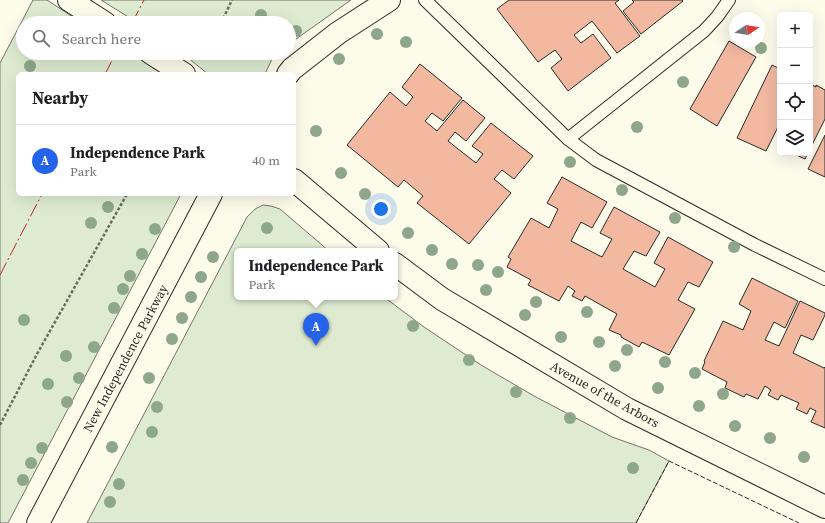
<!DOCTYPE html>
<meta charset="utf-8">
<style>
:root{--surface:#fff;--page:#f6f6f6;--text:#202124;--muted:#757577;--line:#e0e0e0;--accent:#2563eb}
body{margin:0;font-family:"Source Serif 4",serif;background:var(--page);color:var(--text)}
.controls{position:absolute;right:12px;top:12px;display:grid;overflow:hidden;border-radius:6px;box-shadow:0 4px 16px #0002}
.controls button{width:36px;height:36px;display:grid;place-items:center;padding:0;border:0;border-bottom:1px solid var(--line);background:var(--surface);color:var(--text);font:20px sans-serif}
.compass{position:absolute;left:729px;top:12px;width:36px;height:36px;border-radius:50%;background:var(--surface);box-shadow:0 4px 16px #0002;rotate:78deg}
.you{position:absolute;left:381px;top:209px;width:14px;height:14px;margin:-10px;border:3px solid #fff;border-radius:50%;background:#1a73e8;box-shadow:0 0 0 6px #1a73e833}
.badge{display:grid;place-items:center;width:26px;height:26px;border-radius:50%;background:var(--accent);color:#fff;font-size:13px;font-weight:700}
.pin{position:absolute;translate:-50% -33px;filter:drop-shadow(0 1px 2px #0008)}
.pin::after{content:'';position:absolute;top:21px;width:14px;height:12px;background:inherit;clip-path:polygon(0 0,100% 0,50% 100%)}
.popup{position:absolute;left:234px;top:248px;width:164px;height:52px;box-sizing:border-box;display:grid;place-content:center;border-radius:6px;background:var(--surface);filter:drop-shadow(0 1px 3px #0005);font-size:13px;white-space:nowrap;color:var(--muted)}
.popup b{font-size:15px;color:var(--text)}
.popup::after{content:'';position:absolute;left:50%;top:100%;margin-left:-8px;border:8px solid transparent;border-top-color:var(--surface)}
.list{margin:0;padding:0;list-style:none}
h2{display:flex;justify-content:space-between;align-items:center;height:52px;margin:0;padding:0 16px;font-size:17px}
h2 small{font-size:13px;font-weight:400;color:var(--muted)}
.list li{display:grid;grid-template-columns:26px 1fr auto;gap:12px;align-items:center;box-sizing:border-box;height:72px;padding:0 16px;border-top:1px solid var(--line)}
.list b{display:block;font-size:15px;white-space:nowrap}
.list p{margin:0;font-size:13px;white-space:nowrap;color:var(--muted)}
.list em{font-size:13px;font-style:normal;color:var(--muted)}
.icon{flex:none;width:22px;height:22px;fill:none;stroke:currentColor;stroke-width:2;stroke-linecap:round;stroke-linejoin:round}
.map{position:relative;flex:none;width:825px;height:523px;overflow:hidden}
.search{position:absolute;background:var(--surface);box-shadow:0 4px 16px #0002;left:16px;top:16px;width:280px;height:44px;display:flex;align-items:center;gap:10px;box-sizing:border-box;padding:0 14px;border-radius:22px;color:var(--muted);font-size:15px}
.panel{position:absolute;background:var(--surface);box-shadow:0 4px 16px #0002;left:16px;top:72px;width:280px;height:124px;border-radius:6px}
.map>svg:first-child{display:block}
.green{fill:#deebd1;stroke:#74746e}
.building{fill:#f2b8a0;stroke:#2b2b2b}
.lines{fill:none;stroke-linecap:round;stroke-linejoin:round}
.service-casing{stroke:#2b2b2b;stroke-width:14}
.minor-casing{stroke:#2b2b2b;stroke-width:24}
.tertiary-casing{stroke:#2b2b2b;stroke-width:24}
.path{stroke:#6a6964;stroke-width:2.5;stroke-dasharray:3 2;stroke-linecap:butt}
.service{stroke:#fdfbea;stroke-width:12}
.minor{stroke:#fdfbea;stroke-width:22}
.tertiary{stroke:#fdfbea;stroke-width:22}
.fence{stroke:#2b2b2b;stroke-width:1;stroke-dasharray:5 2;stroke-linecap:butt}
.power{stroke:#c62828;stroke-width:1;stroke-dasharray:14 3 2 3;stroke-linecap:butt}
.tree{fill:#8ea78a}
.labels{text-anchor:middle;stroke-width:3;stroke-linejoin:round;paint-order:stroke}
.street-label{font-size:13px;fill:#2b2b2b;stroke:#fdfbea}
</style>
<div class="map">
<svg width="825" height="523" viewBox="0 0 825 523">
<rect width="100%" height="100%" fill="#fdfbea"/>
<g class="green">
<path d="M33 0H47L82 23H23V53H130L163 74H18V194H181L8 523H0V63Z"/>
<path d="M101 0H351L289 44V23H138Z"/>
<path d="M182 53H278L272 59 265 74H208Z"/>
<path d="M263 205 271 206 280 209 329 251H237V297H384L424 327 481 365 534 396 612 437 649 450 669 461 636 523H87L247 217 255 209Z"/>
</g>
<g class="building">
<path d="M509 0H619L615 3 640 36 617 53 592 21 574 35 581 43 593 34 611 58 568 91 551 68 562 59 555 50 538 62 497 9Z"/>
<path d="M632 0H682L683 1 641 34 623 11 634 2Z"/>
<path d="M729 41 756 57 717 126 690 109Z"/>
<path d="M420 64 462 98 443 121 432 113 425 121 437 131 463 100 485 118 466 141 455 132 448 141 476 163 483 154 472 146 491 123 533 156 514 179 502 170 494 179 511 193 469 244 417 203 423 196 404 180 398 187 347 145 390 92 406 106 413 97 402 87Z"/>
<path d="M772 65 780 69V123L766 151 737 138Z"/>
<path d="M810 84 816 87V85L825 90V119L810 149Z"/>
<path d="M825 135V177L808 169Z"/>
<path d="M792 153H808L805 159Z"/>
<path d="M562 177 607 202 592 228 581 222 571 241 602 257 612 239 600 233 614 207 660 232 646 256 634 251 623 269 655 287 665 269 654 263 668 237 713 262 699 287 688 282 678 300 695 309 669 355 642 342 639 347 621 337V335L609 330 617 314 585 296 582 301 572 296 575 291 568 286 559 301 528 285 531 280 507 267 511 259 508 257 531 218 549 228 558 209 547 203Z"/>
<path d="M752 278 798 301 785 328 774 322 765 340 779 346 800 301 825 313V315L813 340 801 335 793 353 824 368 825 367V428L811 422 816 411 810 408 807 414 796 409 799 403 781 395 778 400 768 395 771 390 765 386 758 399 746 394 744 397 725 388 727 382 702 369 705 362 704 361 723 321 743 330 751 311 739 304Z"/>
</g>
<g class="lines">
<g class="service-casing">
<g id="service">
<path d="M425 0 568 139 596 160 755 245 825 279"/>
<path d="M568 139 704 31 717 17 729 0"/>
</g>
</g>
<g class="minor-casing">
<g id="minor">
<path d="M69 0 105 23"/>
<path d="M151 53 184 74"/>
<path d="M294 180 378 251"/>
<path d="M395 264 442 299 627 409 825 507"/>
</g>
</g>
<g class="tertiary-casing">
<g id="tertiary">
<path d="M288 74 292 69 338 33 389 0"/>
<path d="M38 523 211 194"/>
</g>
</g>
<g class="path">
<path d="M221 23 232 0"/>
<path d="M0 425 37 354 127 194"/>
</g>
<use href="#service" class="service"/>
<use href="#minor" class="minor"/>
<use href="#tertiary" class="tertiary"/>
<path class="fence" d="M636 523 669 461 799 523"/>
<g class="power">
<path d="M132 23 144 0"/>
<path d="M105 74 116 53"/>
<path d="M0 275 42 194"/>
</g>
</g>
<g class="tree">
<circle cx="261" cy="15" r="6"/>
<circle cx="296" cy="31" r="6"/>
<circle cx="377" cy="34" r="6"/>
<circle cx="406" cy="42" r="6"/>
<circle cx="761" cy="48" r="6"/>
<circle cx="339" cy="59" r="6"/>
<circle cx="30" cy="66" r="6"/>
<circle cx="683" cy="82" r="6"/>
<circle cx="637" cy="127" r="6"/>
<circle cx="316" cy="131" r="6"/>
<circle cx="570" cy="162" r="6"/>
<circle cx="341" cy="173" r="6"/>
<circle cx="622" cy="190" r="6"/>
<circle cx="365" cy="194" r="6"/>
<circle cx="108" cy="207" r="6"/>
<circle cx="675" cy="218" r="6"/>
<circle cx="91" cy="223" r="6"/>
<circle cx="267" cy="228" r="6"/>
<circle cx="155" cy="229" r="6"/>
<circle cx="408" cy="233" r="6"/>
<circle cx="734" cy="247" r="6"/>
<circle cx="432" cy="250" r="6"/>
<circle cx="142" cy="254" r="6"/>
<circle cx="213" cy="257" r="6"/>
<circle cx="452" cy="264" r="6"/>
<circle cx="478" cy="265" r="6"/>
<circle cx="498" cy="272" r="6"/>
<circle cx="130" cy="276" r="6"/>
<circle cx="201" cy="277" r="6"/>
<circle cx="123" cy="289" r="6"/>
<circle cx="486" cy="290" r="6"/>
<circle cx="191" cy="297" r="6"/>
<circle cx="536" cy="302" r="6"/>
<circle cx="114" cy="308" r="6"/>
<circle cx="587" cy="312" r="6"/>
<circle cx="525" cy="315" r="6"/>
<circle cx="182" cy="318" r="6"/>
<circle cx="24" cy="320" r="6"/>
<circle cx="413" cy="326" r="6"/>
<circle cx="561" cy="337" r="6"/>
<circle cx="172" cy="339" r="6"/>
<circle cx="599" cy="342" r="6"/>
<circle cx="94" cy="347" r="6"/>
<circle cx="627" cy="350" r="6"/>
<circle cx="66" cy="356" r="6"/>
<circle cx="469" cy="360" r="6"/>
<circle cx="665" cy="362" r="6"/>
<circle cx="615" cy="366" r="6"/>
<circle cx="695" cy="373" r="6"/>
<circle cx="79" cy="378" r="6"/>
<circle cx="149" cy="378" r="6"/>
<circle cx="48" cy="384" r="6"/>
<circle cx="658" cy="388" r="6"/>
<circle cx="516" cy="392" r="6"/>
<circle cx="723" cy="394" r="6"/>
<circle cx="67" cy="402" r="6"/>
<circle cx="699" cy="406" r="6"/>
<circle cx="157" cy="407" r="6"/>
<circle cx="570" cy="418" r="6"/>
<circle cx="735" cy="426" r="6"/>
<circle cx="152" cy="432" r="6"/>
<circle cx="770" cy="438" r="6"/>
<circle cx="112" cy="447" r="6"/>
<circle cx="42" cy="448" r="6"/>
<circle cx="804" cy="457" r="6"/>
<circle cx="31" cy="463" r="6"/>
<circle cx="633" cy="468" r="6"/>
<circle cx="23" cy="480" r="6"/>
<circle cx="119" cy="484" r="6"/>
<circle cx="110" cy="502" r="6"/>
</g>
<g class="labels">
<g class="street-label">
<text transform="translate(125 358) rotate(-62)" y="5">New Independence Parkway</text>
<text transform="translate(605 394) rotate(29)" y="5">Avenue of the Arbors</text>
</g>
</g>
</svg>
<div class="controls">
<button>+</button>
<button>−</button>
<button><svg class="icon" aria-label="locate" viewBox="0 0 24 24"><circle cx="12" cy="12" r="6"/><path d="M12 2v4M12 18v4M2 12h4M18 12h4"/></svg></button>
<button><svg class="icon" aria-label="layers" viewBox="0 0 24 24"><path d="M12 4l9 5-9 5-9-5zM3 14l9 5 9-5"/></svg></button>
</div>
<svg class="compass" viewBox="-18 -18 36 36"><path d="M0-13l5 13h-10z" fill="#e53935"/><path d="M0 13l5-13h-10z" fill="#757577"/></svg>
<div class="you"></div>
<div class="pin badge" style="left:316px;top:346px">A</div>
<div class="popup"><b>Independence Park</b>Park</div>
<div class="search"><svg class="icon" aria-label="search" viewBox="0 0 24 24"><circle cx="10" cy="10" r="6"/><path d="M15 15l6 6"/></svg>Search here</div>
<section class="panel">
<h2>Nearby<small></small></h2>
<ul class="list">
<li><span class="badge">A</span><div><b>Independence Park</b><p>Park</p></div><em>40 m</em></li>
</ul>
</section>
</div>
